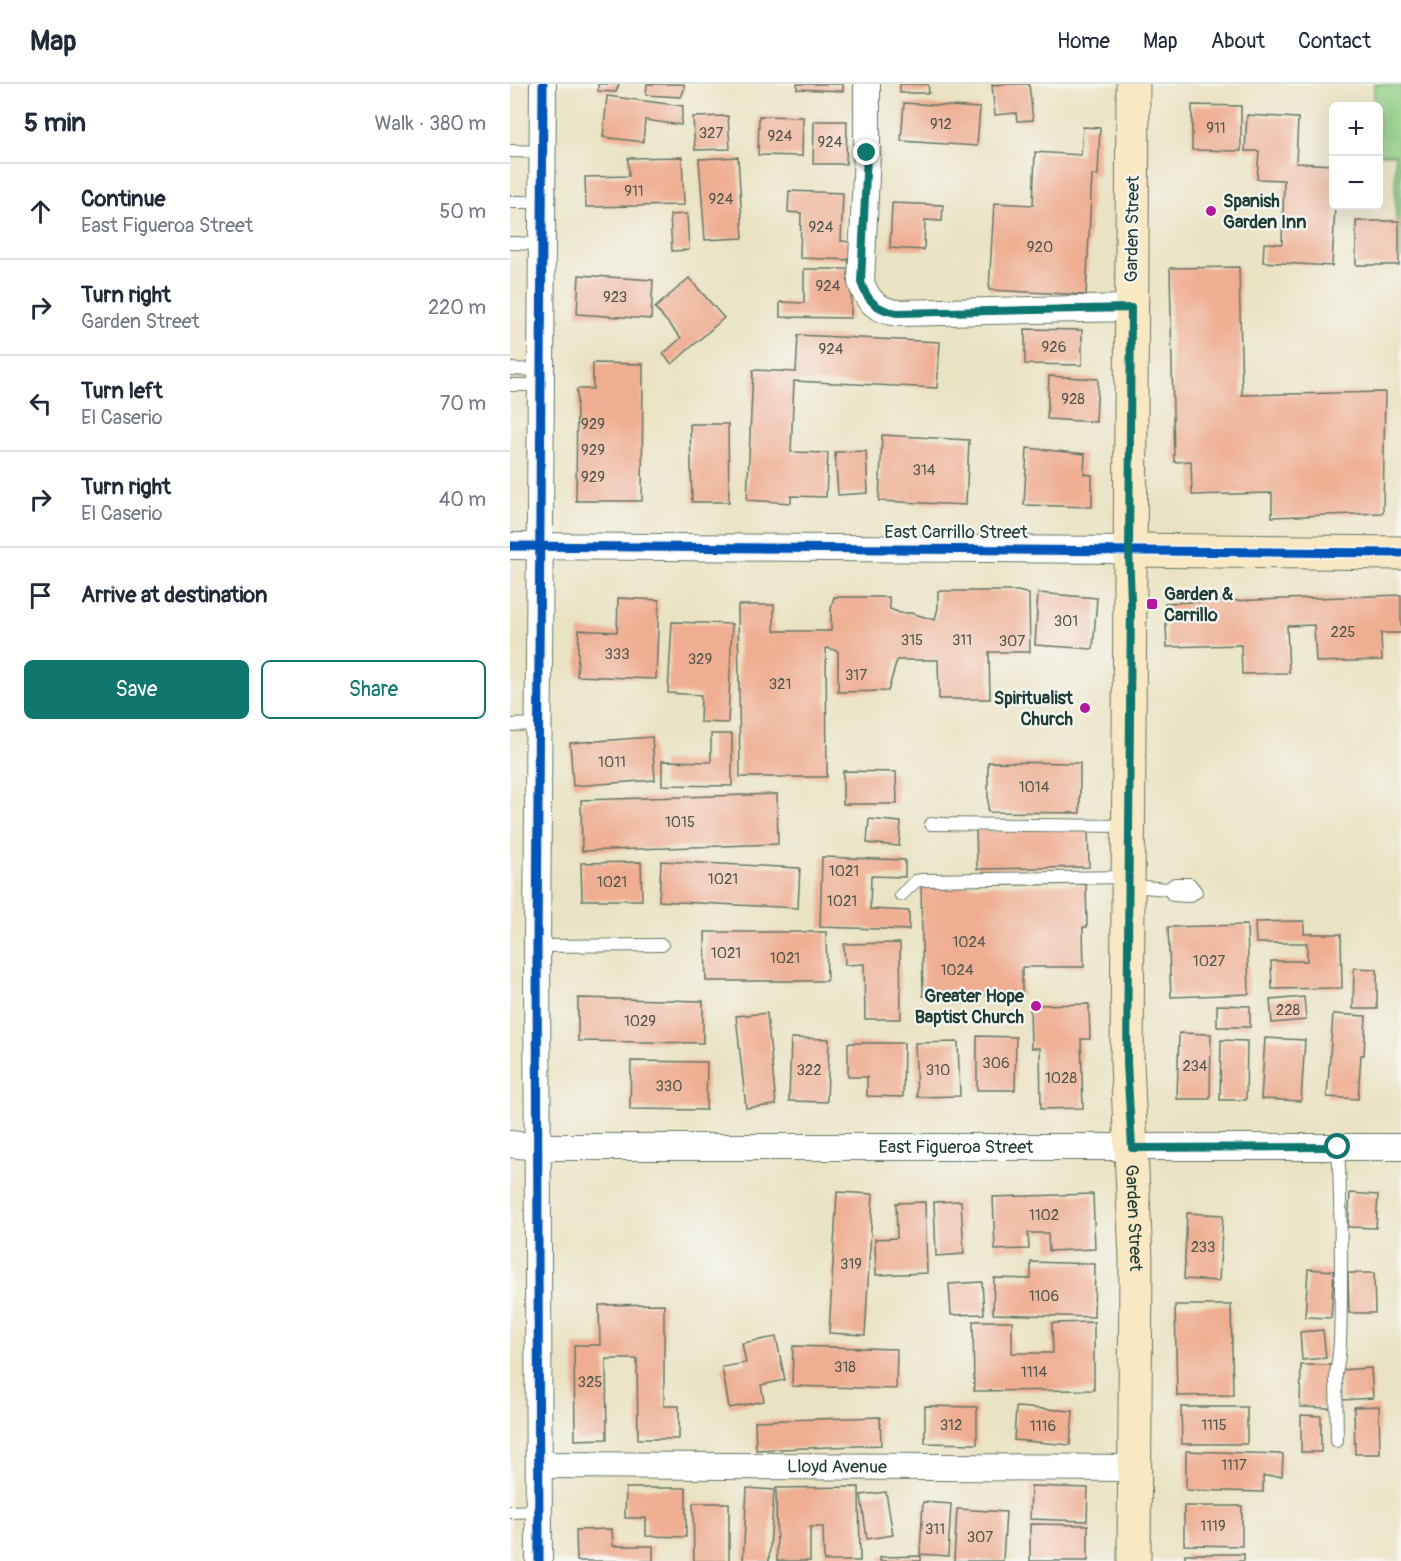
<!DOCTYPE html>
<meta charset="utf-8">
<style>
:root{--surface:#fff;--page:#f6f6f7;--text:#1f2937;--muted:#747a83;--line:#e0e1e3;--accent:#0f766e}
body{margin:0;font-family:Pangolin,sans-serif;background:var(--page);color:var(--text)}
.controls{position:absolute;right:18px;top:18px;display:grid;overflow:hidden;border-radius:9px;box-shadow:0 6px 24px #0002}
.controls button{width:54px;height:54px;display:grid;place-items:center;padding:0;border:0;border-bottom:2px solid var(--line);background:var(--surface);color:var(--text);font:30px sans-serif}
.stop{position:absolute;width:18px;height:18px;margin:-14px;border:4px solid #0f766e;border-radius:50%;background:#fff}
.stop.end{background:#0f766e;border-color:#fff;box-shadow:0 2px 6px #0008}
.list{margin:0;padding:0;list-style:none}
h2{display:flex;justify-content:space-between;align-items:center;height:78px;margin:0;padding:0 24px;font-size:26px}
h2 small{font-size:20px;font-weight:400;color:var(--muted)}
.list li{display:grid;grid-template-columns:39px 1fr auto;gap:18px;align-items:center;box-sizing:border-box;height:96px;padding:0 24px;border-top:2px solid var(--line)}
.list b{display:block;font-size:22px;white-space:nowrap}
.list p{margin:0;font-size:20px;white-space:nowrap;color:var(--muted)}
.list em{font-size:20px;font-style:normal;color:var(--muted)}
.actions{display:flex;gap:12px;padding:18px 24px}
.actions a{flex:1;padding:14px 0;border:2px solid var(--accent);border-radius:9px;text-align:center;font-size:21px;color:var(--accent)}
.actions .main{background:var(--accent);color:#fff}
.icon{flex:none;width:33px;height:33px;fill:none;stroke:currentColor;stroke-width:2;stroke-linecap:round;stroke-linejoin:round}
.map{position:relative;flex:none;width:891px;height:1477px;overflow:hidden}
header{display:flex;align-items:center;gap:36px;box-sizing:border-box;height:84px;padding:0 30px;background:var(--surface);border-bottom:2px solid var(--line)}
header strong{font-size:28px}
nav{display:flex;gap:33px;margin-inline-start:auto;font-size:21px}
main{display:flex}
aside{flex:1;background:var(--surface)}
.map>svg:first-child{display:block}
.green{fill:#90ce83;stroke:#58865c;stroke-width:1.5}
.building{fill:#efae92}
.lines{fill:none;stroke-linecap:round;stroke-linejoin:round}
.service-casing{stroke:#676;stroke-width:14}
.minor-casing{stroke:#676;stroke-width:28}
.secondary-casing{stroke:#676;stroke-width:35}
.service{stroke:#fff;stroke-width:12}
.minor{stroke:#fff;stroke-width:26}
.secondary{stroke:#f8e8c3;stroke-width:33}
.cycleway-casing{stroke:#f6f6f2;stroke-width:13}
.cycleway{stroke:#0057b8;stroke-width:9}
.route{stroke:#0f766e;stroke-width:8}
.poi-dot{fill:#b5179e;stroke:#f6f6f2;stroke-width:2}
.labels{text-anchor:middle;stroke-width:4.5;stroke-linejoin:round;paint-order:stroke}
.number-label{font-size:15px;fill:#53594c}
.poi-label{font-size:18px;font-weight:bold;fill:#1f3d34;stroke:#f6f6f2;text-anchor:start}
.street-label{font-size:18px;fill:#1f3d34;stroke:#f6f6f2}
</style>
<header>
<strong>Map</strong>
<nav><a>Home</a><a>Map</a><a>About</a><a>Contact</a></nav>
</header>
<main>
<aside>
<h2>5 min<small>Walk · 380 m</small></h2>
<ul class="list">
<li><svg class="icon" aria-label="ahead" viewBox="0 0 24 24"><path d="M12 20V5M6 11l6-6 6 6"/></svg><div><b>Continue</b><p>East Figueroa Street</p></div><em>50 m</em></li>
<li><svg class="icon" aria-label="right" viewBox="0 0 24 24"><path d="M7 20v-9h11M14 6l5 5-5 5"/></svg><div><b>Turn right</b><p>Garden Street</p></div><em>220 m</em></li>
<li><svg class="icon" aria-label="left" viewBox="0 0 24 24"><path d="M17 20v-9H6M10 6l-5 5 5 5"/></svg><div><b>Turn left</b><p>El Caserio</p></div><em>70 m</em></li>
<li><svg class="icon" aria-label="right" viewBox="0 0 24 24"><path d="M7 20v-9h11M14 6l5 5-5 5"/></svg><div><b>Turn right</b><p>El Caserio</p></div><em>40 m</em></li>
<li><svg class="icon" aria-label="arrive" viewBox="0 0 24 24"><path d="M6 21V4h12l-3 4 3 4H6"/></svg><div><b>Arrive at destination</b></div></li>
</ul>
<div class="actions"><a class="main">Save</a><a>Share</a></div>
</aside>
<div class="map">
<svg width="891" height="1477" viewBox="0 0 891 1477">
<rect width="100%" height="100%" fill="#f6f6f2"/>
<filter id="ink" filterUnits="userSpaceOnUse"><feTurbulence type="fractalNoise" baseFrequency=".0167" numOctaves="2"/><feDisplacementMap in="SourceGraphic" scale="12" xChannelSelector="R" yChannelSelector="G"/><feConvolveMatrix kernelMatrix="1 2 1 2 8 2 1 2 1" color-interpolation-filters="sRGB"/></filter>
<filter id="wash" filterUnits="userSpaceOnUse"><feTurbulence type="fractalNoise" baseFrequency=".008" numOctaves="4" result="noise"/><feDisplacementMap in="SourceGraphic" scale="24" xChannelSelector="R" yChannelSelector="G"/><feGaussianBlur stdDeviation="1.35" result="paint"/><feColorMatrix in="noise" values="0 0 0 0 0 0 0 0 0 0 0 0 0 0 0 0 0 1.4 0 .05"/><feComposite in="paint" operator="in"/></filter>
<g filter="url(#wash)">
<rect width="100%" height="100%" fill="#eae3c3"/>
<path class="green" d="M864 0H891V174H886L885 70H869L868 22H864Z"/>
<g id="blocks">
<g class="building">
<path d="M88 0H109L106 8 88 7Z"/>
<path d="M137 0H174V6L171 13 136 11Z"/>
<path d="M287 0H333V7L287 5Z"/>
<path d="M390 0H418L419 9H390Z"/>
<path d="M496 0H519L523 36 507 37 506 29 485 31 482 1Z"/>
<path d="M97 12 173 22 171 41 135 36 133 58 93 53Z"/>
<path d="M394 19 470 24 467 62 391 57Z"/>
<path d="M682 21 731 22V67L682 66Z"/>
<path d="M737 31 788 34 786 79 824 81 825 122 822 182 753 178 754 159 772 160 774 96 747 95 749 67H735Z"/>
<path d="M218 32 220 65 185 66 183 33Z"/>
<path d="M249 32 293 33 292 72 248 71Z"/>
<path d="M304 37H337L336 80H303Z"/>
<path d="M573 43 590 44 588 91H582L576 211 479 206 484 119 523 121 525 68 571 71Z"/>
<path d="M172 73 174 121 76 123 75 93 119 92 118 74Z"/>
<path d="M228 73 233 154 195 156 189 75Z"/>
<path d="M279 107 333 109 331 157 342 158V176L290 174 291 129 278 128Z"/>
<path d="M382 119 433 121 432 137 415 136 414 166 380 164Z"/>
<path d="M177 130 179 166 162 167 160 131Z"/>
<rect x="846" y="137" width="43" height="44"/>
<path d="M729 183 732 311 875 308 873 429 762 433V409L682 411 681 377 664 378 660 184Z"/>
<path d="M294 185H341V234L270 233V218L294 219Z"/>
<path d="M69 191 143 196 141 235 67 230Z"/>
<path d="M179 194 214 234 162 280 153 270 171 254 145 224Z"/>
<path d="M515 245 572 246V281L515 280Z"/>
<path d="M288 251 430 258 427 304 284 297 281 368 318 369 316 413 281 412V419L237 416 243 286 286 288Z"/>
<path d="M83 279 133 280 132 417H66L67 305H83Z"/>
<path d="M539 292 588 295 586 338 537 335Z"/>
<path d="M180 340H218L219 418H182Z"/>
<path d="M372 351 459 356 456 421 369 417Z"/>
<path d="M517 364 575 370 574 390 582 391V423L514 421Z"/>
<path d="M356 367 358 409 328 411 325 368Z"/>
<path d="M428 507H508L519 510 520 568H479L480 615H429L428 576H387L378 607 328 608V567L316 564 317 693H230L228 521H264V547H321V525L324 513H379L380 525 390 529H401L425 536 428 524Z"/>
<path d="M528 509 587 514 583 565 525 561Z"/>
<path d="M891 511V549H871L872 576 806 578 804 541 777 542 779 589 732 590 731 561 657 563 655 519Z"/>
<path d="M108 514 149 516 146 595 67 592 69 546 107 548Z"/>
<path d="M162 538 222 540 218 639 190 638 191 611 158 609Z"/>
<path d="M201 650H222V702L152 701V677L201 678Z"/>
<path d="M142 653 145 696 63 702 60 659Z"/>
<path d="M478 678 570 679V729L478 728Z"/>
<path d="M333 687 386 688 387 720H333Z"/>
<path d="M267 710 268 760 72 767 71 716Z"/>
<path d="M359 735 391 738 389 762 357 759Z"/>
<path d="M578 742 579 783 467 785 466 745Z"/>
<path d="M312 773 395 776V793L361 792 360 825 399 827V846L310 843Z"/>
<path d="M151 777 290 784 288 824 149 817Z"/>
<path d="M131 778 132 816H72L71 779Z"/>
<path d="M576 800 577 843H573L574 883H512V911L413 912 411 802Z"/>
<path d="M794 837V850H831L832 904 762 905 761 877H797V859H746L745 838Z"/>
<path d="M737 841 739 910 661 913 658 843Z"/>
<path d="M195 848H316L317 897H196Z"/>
<path d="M390 859 391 935H355L354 880 335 881 334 860Z"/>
<path d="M844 884 867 885V925H843Z"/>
<path d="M794 913 796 936 762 939 760 916Z"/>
<path d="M68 914 193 917V959L68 957Z"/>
<path d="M579 920 580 955H571L573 1024 531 1025 530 964H521L520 921Z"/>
<path d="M707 921 740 922V943H707Z"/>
<path d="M257 929 266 1021 236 1024 226 932Z"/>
<path d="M823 930 856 932 854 971H851L848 1015 817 1013Z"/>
<path d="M669 949 701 950 700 1015H667Z"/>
<path d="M467 952 506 953 505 1006H467Z"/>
<path d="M281 954 319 955 317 1018 279 1017Z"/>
<path d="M755 954 795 956 791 1017 751 1015Z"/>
<path d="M711 956 737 957 736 1016H710Z"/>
<path d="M448 958 450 1012 407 1013 405 959Z"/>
<path d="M338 959H394L393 1013 357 1012V993H338Z"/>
<path d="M121 977 197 978 196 1026 120 1025Z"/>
<path d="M327 1108 363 1110 355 1251 319 1249Z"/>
<path d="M840 1109 868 1111 866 1144 838 1143Z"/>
<path d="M583 1110 585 1165 539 1167 538 1149H518L519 1165 485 1166 483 1113Z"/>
<path d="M451 1117 454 1170 426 1172 424 1118Z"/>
<path d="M415 1118 417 1189 366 1191 365 1155 387 1154 386 1119Z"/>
<path d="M677 1129 713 1131 709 1197 674 1195Z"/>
<path d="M521 1178 585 1180 584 1233 483 1230 484 1194 521 1195Z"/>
<path d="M798 1185 824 1187 821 1234 795 1233Z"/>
<path d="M838 1189H864L865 1229H839Z"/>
<path d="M472 1198 474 1230 441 1231 439 1200Z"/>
<path d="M154 1220V1322H169V1355H128L127 1275H96L97 1355 65 1356 64 1261H90L89 1221Z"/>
<path d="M665 1221H721L723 1311 667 1312Z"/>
<path d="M463 1237H502V1269H543L542 1239 584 1238V1306L464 1307Z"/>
<path d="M813 1246 816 1274 792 1276 790 1248Z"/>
<path d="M266 1253 275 1296 251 1301 254 1317 219 1324 212 1283 236 1279 232 1259Z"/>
<path d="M283 1262 387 1265 386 1305 282 1302Z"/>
<path d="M791 1281H822L821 1324 790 1323Z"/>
<path d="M861 1284 863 1314 832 1316 830 1286Z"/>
<path d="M415 1322 467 1323V1360L415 1359Z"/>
<path d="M869 1322 870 1370H845L844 1323Z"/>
<path d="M506 1323 563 1327 560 1361 504 1356Z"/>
<path d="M671 1323H737V1360H672Z"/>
<path d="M791 1331 811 1332V1368H791Z"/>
<path d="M370 1333 371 1361 246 1366 245 1337Z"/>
<path d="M676 1367 773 1370 772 1392H753V1408L676 1406Z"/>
<path d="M521 1402 578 1404 577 1437 520 1435Z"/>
<path d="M349 1403 350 1477H314L313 1443H300V1477H267L266 1404Z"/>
<path d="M116 1404H176V1453L136 1452V1434H115Z"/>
<path d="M237 1404 264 1406 259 1477H233Z"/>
<path d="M376 1408 383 1451 357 1455 351 1411Z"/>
<path d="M413 1418 441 1420 438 1472 410 1470Z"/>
<path d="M183 1419H219V1477H184Z"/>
<path d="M674 1422H732V1462L674 1461Z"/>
<path d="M447 1425 496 1428 493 1477H444Z"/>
<path d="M520 1440 578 1441V1477H520Z"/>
<path d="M102 1445 103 1462H143V1477H67L66 1446Z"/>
<rect x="675" y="1470" width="59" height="7"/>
<path d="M411 1472V1477H370V1473Z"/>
</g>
</g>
</g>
<g filter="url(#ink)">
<use href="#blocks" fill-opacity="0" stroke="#676" stroke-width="1.5"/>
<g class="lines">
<g class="service-casing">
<g id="service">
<path d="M0 67 32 68"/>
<path d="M0 118H32"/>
<path d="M0 159 31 160"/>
<path d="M0 285 31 286"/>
<path d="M0 301H30"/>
<path d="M0 641 29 640"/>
<path d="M421 740 617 742"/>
<path d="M665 800H680L686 808 678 812 663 811 658 805Z"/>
<path d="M621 802 658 805"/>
<path d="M391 811 406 797 412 796 616 793"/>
<path d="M27 862 152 861"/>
<path d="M827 1357 826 1289C832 1264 830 1236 831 1211 831 1161 831 1112 828 1063"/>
<path d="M0 1428 29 1427"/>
</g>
</g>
<g class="minor-casing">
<g id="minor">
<path d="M357 0V69L351 198C357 217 367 226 387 229L621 224"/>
<path d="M0 462 619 466"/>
<path id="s1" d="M0 1060 28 1063H891"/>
<path id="s2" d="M29 1381 625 1384"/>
<path d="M29 1477 27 862 33 0"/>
</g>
</g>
<g class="secondary-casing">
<g id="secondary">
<path id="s3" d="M623 0 617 979 626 1175 624 1477"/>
<path d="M619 466 891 469"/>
</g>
</g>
<use href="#service" class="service"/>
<use href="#minor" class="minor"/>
<use href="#secondary" class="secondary"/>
<g class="cycleway-casing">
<g id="cycleway">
<path d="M0 462 891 469"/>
<path d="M29 1477 27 862 33 0"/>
</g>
</g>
<use href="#cycleway" class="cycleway"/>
</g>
</g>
<g class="lines" filter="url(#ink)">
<path class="route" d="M357 69 351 198C357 217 367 226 387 229L621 224 619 466 621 517 617 979 622 1064 828 1063"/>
</g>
<g class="poi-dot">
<circle cx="701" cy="127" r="6"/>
<rect x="636" y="514" width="12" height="12" rx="3"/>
<circle cx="575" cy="624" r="6"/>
<circle cx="526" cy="922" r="6"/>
</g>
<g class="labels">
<g class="number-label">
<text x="431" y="45">912</text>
<text x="706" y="49">911</text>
<text x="201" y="54">327</text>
<text x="270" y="57">924</text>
<text x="320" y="63">924</text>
<text x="124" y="112">911</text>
<text x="211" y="120">924</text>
<text x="311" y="148">924</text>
<text x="530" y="168">920</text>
<text x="318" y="207">924</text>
<text x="105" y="218">923</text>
<text x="544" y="268">926</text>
<text x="321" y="270">924</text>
<text x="563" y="320">928</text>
<text x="83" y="345">929</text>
<text x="83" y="371">929</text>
<text x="414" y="391">314</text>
<text x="83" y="398">929</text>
<text x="556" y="542">301</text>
<text x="833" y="553">225</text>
<text x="402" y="561">315</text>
<text x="452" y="561">311</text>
<text x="502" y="562">307</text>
<text x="107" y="575">333</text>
<text x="190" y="580">329</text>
<text x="346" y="596">317</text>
<text x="270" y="605">321</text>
<text x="102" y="683">1011</text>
<text x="524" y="708">1014</text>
<text x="170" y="743">1015</text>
<text x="334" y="792">1021</text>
<text x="213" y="800">1021</text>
<text x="102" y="803">1021</text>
<text x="332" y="822">1021</text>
<text x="459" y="863">1024</text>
<text x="216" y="874">1021</text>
<text x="275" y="879">1021</text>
<text x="699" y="882">1027</text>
<text x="447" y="891">1024</text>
<text x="778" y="931">228</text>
<text x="130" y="942">1029</text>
<text x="486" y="984">306</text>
<text x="685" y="987">234</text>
<text x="299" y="991">322</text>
<text x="428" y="991">310</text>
<text x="551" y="999">1028</text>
<text x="159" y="1007">330</text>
<text x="534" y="1136">1102</text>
<text x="693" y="1168">233</text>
<text x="341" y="1185">319</text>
<text x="534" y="1217">1106</text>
<text x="335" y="1288">318</text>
<text x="524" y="1293">1114</text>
<text x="80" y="1303">325</text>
<text x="441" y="1346">312</text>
<text x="704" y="1346">1115</text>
<text x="533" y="1347">1116</text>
<text x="724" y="1386">1117</text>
<text x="703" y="1447">1119</text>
<text x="425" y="1450">311</text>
<text x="470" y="1458">307</text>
</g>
<g class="poi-label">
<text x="713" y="123">Spanish<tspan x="713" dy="21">Garden Inn</tspan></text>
<text x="654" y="516">Garden &amp;<tspan x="654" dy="21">Carrillo</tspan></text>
<text x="563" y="620" text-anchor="end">Spiritualist<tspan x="563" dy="21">Church</tspan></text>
<text x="514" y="918" text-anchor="end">Greater Hope<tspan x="514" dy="21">Baptist Church</tspan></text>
</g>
<g class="street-label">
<text transform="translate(622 145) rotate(-89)" y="6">Garden Street</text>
<text x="446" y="454">East Carrillo Street</text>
<text dy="6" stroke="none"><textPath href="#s1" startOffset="446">East Figueroa Street</textPath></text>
<text dy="6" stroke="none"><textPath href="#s3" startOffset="1134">Garden Street</textPath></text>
<text dy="6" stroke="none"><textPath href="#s2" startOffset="298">Lloyd Avenue</textPath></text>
</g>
</g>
</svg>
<div class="controls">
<button>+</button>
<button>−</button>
</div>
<div class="stop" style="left:828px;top:1063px"></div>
<div class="stop end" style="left:357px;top:69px"></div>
</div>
</main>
